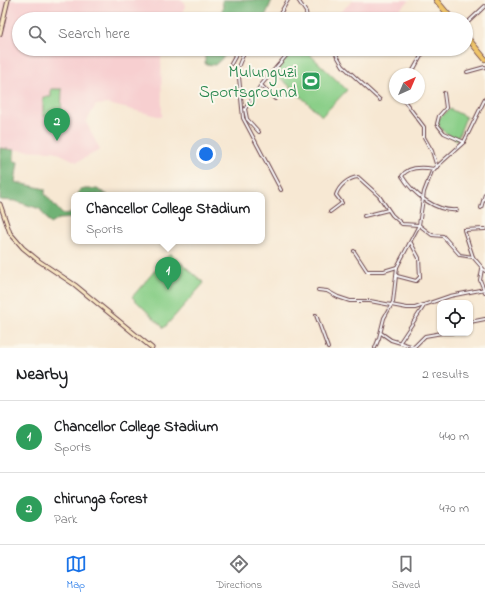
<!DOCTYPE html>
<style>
:root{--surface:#fff;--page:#f2f2f2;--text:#202124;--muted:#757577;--line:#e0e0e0;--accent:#1a73e8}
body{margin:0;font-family:"Indie Flower",sans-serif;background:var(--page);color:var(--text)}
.controls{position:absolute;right:12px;bottom:12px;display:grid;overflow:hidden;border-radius:8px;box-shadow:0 1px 3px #0004}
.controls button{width:36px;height:36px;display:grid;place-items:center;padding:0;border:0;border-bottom:1px solid var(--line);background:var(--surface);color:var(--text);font:20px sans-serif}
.compass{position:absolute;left:389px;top:68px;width:36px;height:36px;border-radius:50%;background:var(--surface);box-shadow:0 1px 3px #0004;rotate:44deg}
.you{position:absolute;left:206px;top:154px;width:14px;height:14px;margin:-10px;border:3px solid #fff;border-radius:50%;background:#1a73e8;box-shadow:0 0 0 6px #1a73e833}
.badge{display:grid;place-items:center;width:26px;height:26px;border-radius:50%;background:var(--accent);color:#fff;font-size:13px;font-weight:700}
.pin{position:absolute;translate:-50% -33px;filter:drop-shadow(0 1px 2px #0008)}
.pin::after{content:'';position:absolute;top:21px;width:14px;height:12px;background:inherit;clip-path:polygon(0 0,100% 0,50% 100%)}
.popup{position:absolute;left:71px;top:192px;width:194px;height:52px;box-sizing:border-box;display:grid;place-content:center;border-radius:8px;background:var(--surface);filter:drop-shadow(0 1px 3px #0005);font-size:13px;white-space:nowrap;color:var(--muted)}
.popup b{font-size:15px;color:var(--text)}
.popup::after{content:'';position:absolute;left:50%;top:100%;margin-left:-8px;border:8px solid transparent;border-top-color:var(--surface)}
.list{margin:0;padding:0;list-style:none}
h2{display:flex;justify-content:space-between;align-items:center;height:52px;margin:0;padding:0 16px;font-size:17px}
h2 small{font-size:13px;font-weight:400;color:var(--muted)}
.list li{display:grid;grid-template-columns:26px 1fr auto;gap:12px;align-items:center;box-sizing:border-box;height:72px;padding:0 16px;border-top:1px solid var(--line)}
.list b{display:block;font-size:15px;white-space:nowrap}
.list p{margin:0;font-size:13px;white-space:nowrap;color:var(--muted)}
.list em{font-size:13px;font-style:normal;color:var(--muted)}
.icon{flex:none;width:22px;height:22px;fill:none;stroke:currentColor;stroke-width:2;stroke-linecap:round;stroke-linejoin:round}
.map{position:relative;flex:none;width:485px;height:348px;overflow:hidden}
.search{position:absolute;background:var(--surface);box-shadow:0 1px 3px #0004;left:12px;right:12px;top:12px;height:44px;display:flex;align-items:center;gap:10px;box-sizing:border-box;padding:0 14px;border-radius:22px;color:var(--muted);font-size:15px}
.sheet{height:196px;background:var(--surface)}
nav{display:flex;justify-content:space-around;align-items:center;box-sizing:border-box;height:56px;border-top:1px solid var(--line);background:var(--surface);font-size:11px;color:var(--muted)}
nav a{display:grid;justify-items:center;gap:2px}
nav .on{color:var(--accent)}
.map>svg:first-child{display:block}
.built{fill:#f7cfd0}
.green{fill:#8bcf89;stroke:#6a775a}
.forest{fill:#70b275;stroke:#5d6850}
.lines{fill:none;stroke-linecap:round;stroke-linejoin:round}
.street-casing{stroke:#643d44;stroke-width:4}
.secondary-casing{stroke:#643d44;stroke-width:5}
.highway-casing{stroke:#643d44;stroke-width:6}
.street{stroke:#fff;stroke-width:2}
.secondary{stroke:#f9e7c3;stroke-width:3}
.highway{stroke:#efc469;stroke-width:4.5}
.labels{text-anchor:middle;stroke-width:4;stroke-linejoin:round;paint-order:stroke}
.leisure-label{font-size:17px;fill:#27864d;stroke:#fbf7ec;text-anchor:end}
</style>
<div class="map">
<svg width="485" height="348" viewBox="0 0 485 348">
<rect width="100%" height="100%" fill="#fbf7ec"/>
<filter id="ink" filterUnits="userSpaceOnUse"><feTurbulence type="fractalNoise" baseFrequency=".025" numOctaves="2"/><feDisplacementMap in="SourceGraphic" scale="8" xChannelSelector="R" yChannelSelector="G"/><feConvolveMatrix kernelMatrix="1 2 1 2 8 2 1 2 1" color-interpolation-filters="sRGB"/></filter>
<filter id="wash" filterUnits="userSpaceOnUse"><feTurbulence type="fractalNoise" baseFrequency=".012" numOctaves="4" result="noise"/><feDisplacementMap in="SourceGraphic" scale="16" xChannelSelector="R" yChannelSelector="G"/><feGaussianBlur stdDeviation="0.9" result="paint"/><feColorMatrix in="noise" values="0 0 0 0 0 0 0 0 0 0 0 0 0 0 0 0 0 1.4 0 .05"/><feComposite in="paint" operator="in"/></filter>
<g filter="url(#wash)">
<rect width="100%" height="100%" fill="#f7e8d3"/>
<g class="built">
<path d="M0 0H183L185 6 179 19H19V49H161L162 117 108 104 96 105 86 122 100 150 77 162 54 151 14 150 0 148V34L4 25 0 23Z"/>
<path d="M354 0H408L409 1 388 19H347L340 12Z"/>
</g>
<g class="green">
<path d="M295 49H304L347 90 322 116 274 72Z"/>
<path d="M51 89H62L61 117 43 116V97H51Z"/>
<path d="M450 109 466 117 457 140 443 131 437 124 438 119Z"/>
<path d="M170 253 204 283 164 328 132 297Z"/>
</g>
<g class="forest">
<path d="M222 0H272L264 19H218C222 14 224 7 222 0Z"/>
<path d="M195 49H232L215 65 205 64V55Z"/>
<path d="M0 148 14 150V161L18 162 15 182 45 189V194L62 214 72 213 74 208V218L58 219 50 224 40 209 15 201 0 200Z"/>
<path d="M80 189H97L108 195H78Z"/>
</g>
</g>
<g filter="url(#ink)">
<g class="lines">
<g class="street-casing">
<g id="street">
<path d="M298 0 306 12 307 19"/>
<path d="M277 19 288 0"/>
<path d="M466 24 485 6"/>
<path d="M243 49V55L238 67 243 118 281 190"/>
<path d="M333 49 343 66 380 100"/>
<path d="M231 64 236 55 242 50"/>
<path d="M467 72 485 67"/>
<path d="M411 74 425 49"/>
<path d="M444 93 446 108 439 116 437 124 444 133 464 142"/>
<path d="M402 98 424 127V137L432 151 437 167"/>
<path d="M275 99 261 85 292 49"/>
<path d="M259 132 247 119 245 109 261 85"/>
<path d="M434 169C423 167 408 166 402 176 413 194 436 212 457 210"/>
<path d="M481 208 485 194"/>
<path d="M330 212 342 203 336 195C339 186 348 178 358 177L379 196 392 215 402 224 419 225 432 235 443 236 460 255 473 257 485 271"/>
<path d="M364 216 388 210"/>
<path d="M354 251 367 271H384L397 267"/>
<path d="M473 257 464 230 485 229"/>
<path d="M482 269 480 280 485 292"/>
<path d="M397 276 416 281 420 277 419 258 411 243"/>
<path d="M318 290 327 291 338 297 350 301H370L407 308H415L450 296 485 289"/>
<path d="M316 315 328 348"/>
<path d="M470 322 485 319"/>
<path d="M381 333 391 340 414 347 425 336 442 333"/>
<path d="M443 333H452"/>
<path d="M400 342 424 306"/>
<path d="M375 348 379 338 384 318 393 302 397 267 419 225 424 192 432 171 464 142 485 99"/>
</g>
</g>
<g class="secondary-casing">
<g id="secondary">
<path d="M0 34 8 0"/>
<path d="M0 204 10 233 23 248 39 261 75 285 152 348"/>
</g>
</g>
<g class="highway-casing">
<g id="highway">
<path d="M436 0 452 19"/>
<path d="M466 36 485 59"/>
</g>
</g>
<use href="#street" class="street"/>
<use href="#secondary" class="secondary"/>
<use href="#highway" class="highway"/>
</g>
</g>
<defs>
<g id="stadium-square" transform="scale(1)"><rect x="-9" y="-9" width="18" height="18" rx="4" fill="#2e9e5b" stroke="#fbf7ec"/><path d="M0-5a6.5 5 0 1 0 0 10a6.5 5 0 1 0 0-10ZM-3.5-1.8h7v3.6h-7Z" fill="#fff"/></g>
</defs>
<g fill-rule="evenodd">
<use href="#stadium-square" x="311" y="81"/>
</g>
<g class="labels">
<g class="leisure-label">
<text x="297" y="77">Mulunguzi<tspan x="297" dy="20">Sportsground</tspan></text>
</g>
</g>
</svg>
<div class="controls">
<button><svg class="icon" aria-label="locate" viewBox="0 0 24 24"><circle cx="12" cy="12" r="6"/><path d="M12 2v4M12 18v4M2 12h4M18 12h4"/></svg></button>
</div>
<svg class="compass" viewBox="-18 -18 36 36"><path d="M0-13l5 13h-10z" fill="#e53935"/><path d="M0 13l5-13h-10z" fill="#757577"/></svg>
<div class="you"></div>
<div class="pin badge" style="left:168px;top:290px;background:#2e9e5b">1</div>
<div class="popup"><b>Chancellor College Stadium</b>Sports</div>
<div class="pin badge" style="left:57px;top:141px;background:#2e9e5b">2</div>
<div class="search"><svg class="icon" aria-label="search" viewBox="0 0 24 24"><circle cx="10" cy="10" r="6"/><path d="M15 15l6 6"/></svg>Search here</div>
</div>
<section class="sheet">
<h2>Nearby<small>2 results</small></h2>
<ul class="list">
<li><span class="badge" style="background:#2e9e5b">1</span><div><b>Chancellor College Stadium</b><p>Sports</p></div><em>440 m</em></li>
<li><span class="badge" style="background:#2e9e5b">2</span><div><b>chirunga forest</b><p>Park</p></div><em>470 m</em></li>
</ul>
</section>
<nav>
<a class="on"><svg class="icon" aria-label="map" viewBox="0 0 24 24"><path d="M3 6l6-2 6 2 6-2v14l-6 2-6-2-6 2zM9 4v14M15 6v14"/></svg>Map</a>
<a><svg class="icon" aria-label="directions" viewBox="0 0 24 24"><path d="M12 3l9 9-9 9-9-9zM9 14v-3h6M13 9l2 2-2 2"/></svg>Directions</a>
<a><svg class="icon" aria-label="saved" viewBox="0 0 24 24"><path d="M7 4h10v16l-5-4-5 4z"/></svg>Saved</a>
</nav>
